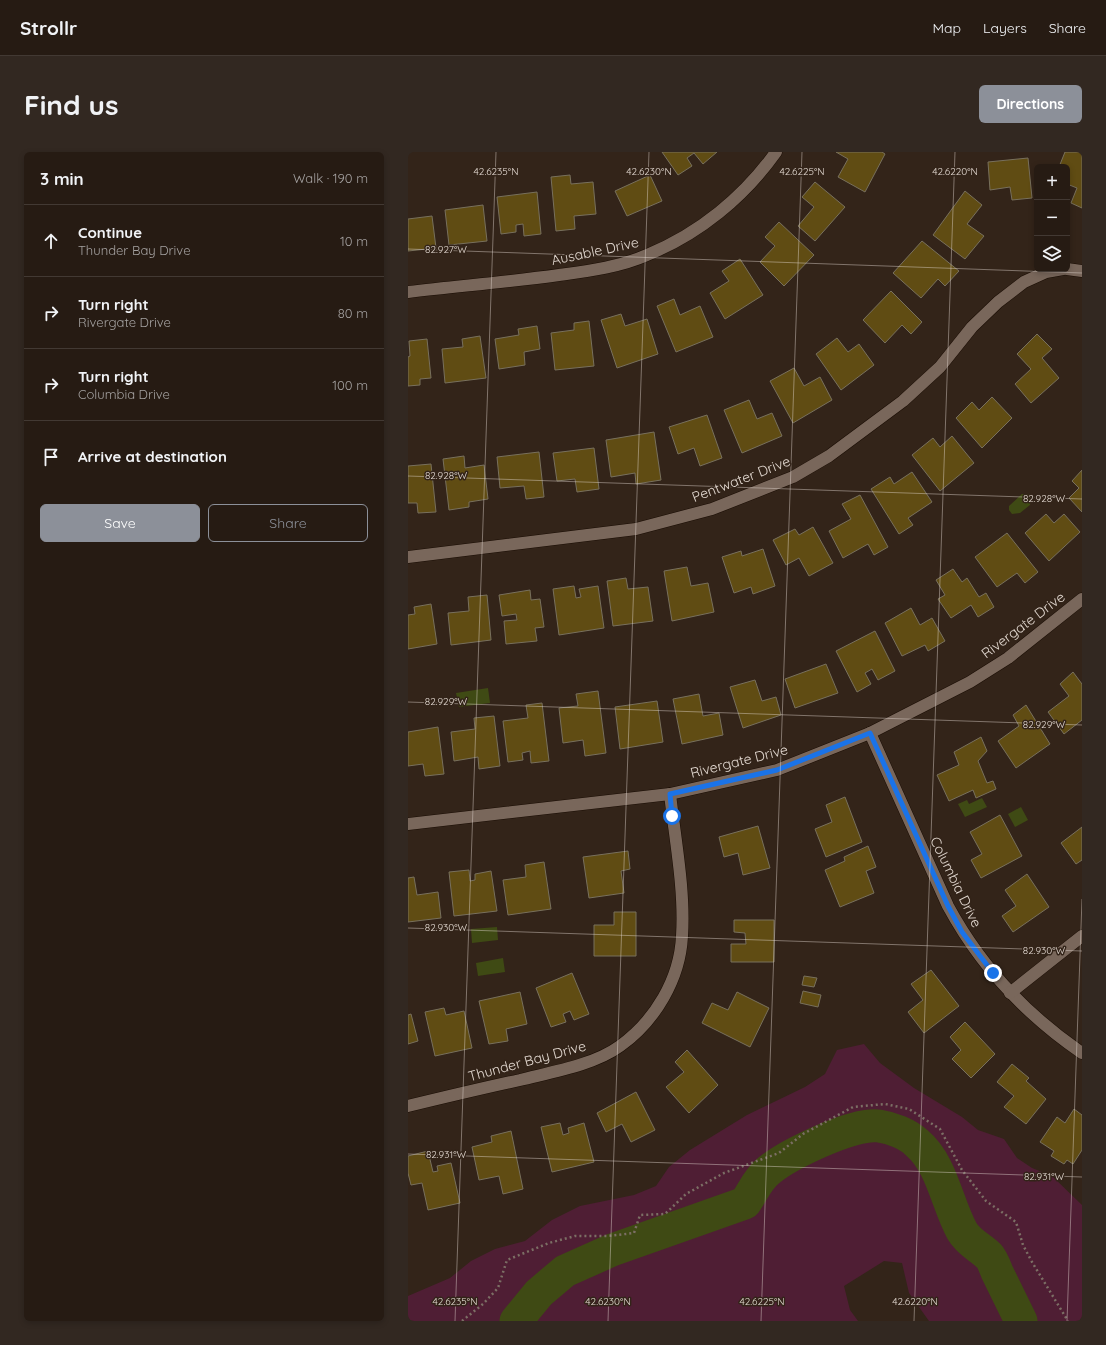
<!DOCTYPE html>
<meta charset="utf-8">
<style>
:root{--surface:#261b13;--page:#322821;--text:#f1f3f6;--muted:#a4a1a0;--line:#423933;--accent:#8c9099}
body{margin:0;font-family:Quicksand,sans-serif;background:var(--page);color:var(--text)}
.controls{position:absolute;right:12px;top:12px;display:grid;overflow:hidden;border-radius:6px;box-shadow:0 2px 6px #0003}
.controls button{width:36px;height:36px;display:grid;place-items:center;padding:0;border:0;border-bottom:1px solid var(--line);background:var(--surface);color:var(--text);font:20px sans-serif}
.stop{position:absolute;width:12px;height:12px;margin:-9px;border:3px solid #1a73e8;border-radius:50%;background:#fff}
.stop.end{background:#1a73e8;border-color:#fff;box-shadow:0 1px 4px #0008}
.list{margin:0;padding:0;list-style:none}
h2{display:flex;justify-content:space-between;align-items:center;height:52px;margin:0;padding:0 16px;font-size:17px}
h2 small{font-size:13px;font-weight:400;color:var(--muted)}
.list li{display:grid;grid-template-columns:26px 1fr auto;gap:12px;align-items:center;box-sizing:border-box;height:72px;padding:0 16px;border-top:1px solid var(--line)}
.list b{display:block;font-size:15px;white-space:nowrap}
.list p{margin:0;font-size:13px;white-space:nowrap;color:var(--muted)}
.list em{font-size:13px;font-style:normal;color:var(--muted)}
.actions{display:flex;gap:8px;padding:12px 16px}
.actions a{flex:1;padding:9px 0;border:1px solid var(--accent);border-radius:6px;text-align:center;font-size:14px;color:var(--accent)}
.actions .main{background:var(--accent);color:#fff}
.icon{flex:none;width:22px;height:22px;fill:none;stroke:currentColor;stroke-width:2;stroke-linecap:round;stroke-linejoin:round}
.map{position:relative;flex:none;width:674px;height:1169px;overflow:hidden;border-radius:6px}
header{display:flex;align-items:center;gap:24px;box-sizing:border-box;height:56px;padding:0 20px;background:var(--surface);border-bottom:1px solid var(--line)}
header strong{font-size:19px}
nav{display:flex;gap:22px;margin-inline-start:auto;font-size:14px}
.intro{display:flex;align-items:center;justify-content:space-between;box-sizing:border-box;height:96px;padding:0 24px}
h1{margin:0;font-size:28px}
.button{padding:10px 18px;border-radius:6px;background:var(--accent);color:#fff;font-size:14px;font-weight:700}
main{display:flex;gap:24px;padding:0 24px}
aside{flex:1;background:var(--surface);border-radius:6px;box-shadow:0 2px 6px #0003}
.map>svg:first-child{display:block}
.green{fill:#4f1e34}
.water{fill:#3f4a14}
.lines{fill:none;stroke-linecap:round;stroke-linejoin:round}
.river{stroke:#3f4a14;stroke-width:33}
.building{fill:#604c13;stroke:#78705d}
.street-casing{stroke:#1a0d04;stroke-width:13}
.path{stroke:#7c6f65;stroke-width:2.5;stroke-dasharray:2 3;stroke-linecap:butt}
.street{stroke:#79675b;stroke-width:12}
.route{stroke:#1a73e8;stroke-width:5}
.ticks{fill:none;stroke:#e2d8d0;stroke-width:1;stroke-opacity:0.45}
.labels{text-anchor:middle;stroke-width:3;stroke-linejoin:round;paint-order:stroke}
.street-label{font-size:14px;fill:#e2d8d0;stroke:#332419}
.ticks-label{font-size:10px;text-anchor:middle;fill:#e2d8d0;stroke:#332419;stroke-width:3;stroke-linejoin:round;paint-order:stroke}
</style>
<header>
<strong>Strollr</strong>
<nav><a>Map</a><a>Layers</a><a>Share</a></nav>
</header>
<div class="intro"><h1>Find us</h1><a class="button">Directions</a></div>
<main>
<aside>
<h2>3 min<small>Walk · 190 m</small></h2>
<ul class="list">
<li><svg class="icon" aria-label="ahead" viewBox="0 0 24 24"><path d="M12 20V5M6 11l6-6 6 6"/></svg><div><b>Continue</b><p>Thunder Bay Drive</p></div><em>10 m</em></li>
<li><svg class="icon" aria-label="right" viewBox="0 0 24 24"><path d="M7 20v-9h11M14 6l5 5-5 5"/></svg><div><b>Turn right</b><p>Rivergate Drive</p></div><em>80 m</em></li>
<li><svg class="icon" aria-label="right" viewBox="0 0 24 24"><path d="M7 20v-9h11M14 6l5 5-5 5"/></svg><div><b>Turn right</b><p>Columbia Drive</p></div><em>100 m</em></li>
<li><svg class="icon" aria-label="arrive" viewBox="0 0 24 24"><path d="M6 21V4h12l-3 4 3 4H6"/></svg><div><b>Arrive at destination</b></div></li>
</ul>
<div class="actions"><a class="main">Save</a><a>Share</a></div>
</aside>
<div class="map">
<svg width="674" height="1169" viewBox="0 0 674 1169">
<rect width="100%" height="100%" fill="#332419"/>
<path class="green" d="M456 892 472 911 506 936 554 965 570 978 596 987 609 1006 624 1016 644 1024 674 1053V1169H521L501 1141 494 1111 476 1109 436 1134 442 1158 450 1169H0V1144L42 1126 63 1109 87 1097 117 1089 144 1068 172 1054 226 1043 248 1034 261 1015 282 998 339 963 397 935 417 922 429 898Z"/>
<g class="water">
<path d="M614 342H620L623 345 622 353 612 361 604 362 601 358V354Z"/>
<path d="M80 536 82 551 51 555 48 541Z"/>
<path d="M574 646 579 655 557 665 550 652 559 648 561 652Z"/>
<path d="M613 655 620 668 607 675 600 662Z"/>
<path d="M89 775 90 788 64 791 63 777Z"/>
<path d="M95 806 97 820 70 824 68 811Z"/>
</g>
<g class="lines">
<path class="river" d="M108 1169 131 1141 157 1119 204 1098 337 1051C345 1040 349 1028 360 1019 379 1003 446 970 471 974 484 976 500 982 509 991 534 1012 539 1052 554 1079 561 1091 572 1095 581 1104 584 1107 587 1115 589 1120 597 1136 605 1153 613 1169"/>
</g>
<g class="building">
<path d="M254 0H309L295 12 286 1 279 6 284 14 270 23Z"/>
<path d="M428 0H474L477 2 457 40 430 25 440 7Z"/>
<path d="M657 0H674V56L663 51 669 36 659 32V15H651Z"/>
<path d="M620 6 624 46 604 48 602 35 582 38 580 10Z"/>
<path d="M162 23 163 32 185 30 188 62 166 64 167 77 148 79 143 25Z"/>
<path d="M242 23 254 49 219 64 207 39Z"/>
<path d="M407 30 437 55 407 89 390 74 406 55 394 45Z"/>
<path d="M557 39 574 53 559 72 576 84 557 107 525 83Z"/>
<path d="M129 40 133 82 116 84 115 72 108 73V80L93 82 89 45Z"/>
<path d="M75 53 79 89 41 93 37 58Z"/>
<path d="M24 64 28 96 0 99V67Z"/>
<path d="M371 70 406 103 376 134 352 110 367 94 357 85Z"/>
<path d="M514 89 551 119 537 134 530 127 513 146 485 121Z"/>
<path d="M332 107 355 143 317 167 302 141 321 129 314 119Z"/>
<path d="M483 139 514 170 503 182 494 173 477 191 455 168Z"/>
<path d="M266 147 272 163 292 154 305 185 268 200 249 154Z"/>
<path d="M213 162 217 174 239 167 250 202 209 216 193 168Z"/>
<path d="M181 169 186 214 147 218 143 181 166 178V171Z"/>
<path d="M129 174 132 197 116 200 117 213 91 217 87 187 111 183 110 177Z"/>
<path d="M629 182 644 197 634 206 651 226 623 251 607 232 623 217 609 202Z"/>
<path d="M72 184 78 226 37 231 34 197 55 195 54 187Z"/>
<path d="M429 186 440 200 451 192 466 213 433 238 408 202Z"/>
<path d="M19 187 23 226 12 227V233L0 234V205L2 204 1 189Z"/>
<path d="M386 216 396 234 412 225 424 248 385 271 362 229Z"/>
<path d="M584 245 604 266 574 296 548 266 564 250 571 258Z"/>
<path d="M341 248 349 267 364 261 374 284 334 301 316 258Z"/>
<path d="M299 263 314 306 292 314 286 296 270 302 261 275Z"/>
<path d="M246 280 253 328 228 332 227 321 203 325 198 288Z"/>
<path d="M544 284 566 311 532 339 504 303 525 286 532 295Z"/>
<path d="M186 296 191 337 169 340 167 327 149 329 145 301Z"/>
<path d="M131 300 136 345 118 347 116 334 92 336 89 305Z"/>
<path d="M56 304 57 316 76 313 80 347 61 350V355L41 358 35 307Z"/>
<path d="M23 312 28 360 10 361 9 351H0V314Z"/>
<path d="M674 318V360L661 346 671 336 664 329Z"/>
<path d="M504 320 524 350 500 366 505 373 491 382 463 337 482 325 486 332Z"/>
<path d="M452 343 480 395 466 403 460 392 435 406 421 379 443 367 434 352Z"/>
<path d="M638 362 646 371 656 362 672 380 641 409 617 381Z"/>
<path d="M405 375 425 411 401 424 391 406 378 413 365 388 387 377 391 383Z"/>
<path d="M599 381 630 420 617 431 609 421 589 435 567 405Z"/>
<path d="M355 397 367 434 345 442 343 435 326 441 314 405 333 399 334 404Z"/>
<path d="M279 415 283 434 300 431 306 460 264 469 256 419Z"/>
<path d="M545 417 554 430 559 426 571 445 578 441 586 455 570 465 563 453 543 466 530 447 537 443 528 428Z"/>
<path d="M218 426 220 437 240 435 245 469 205 474 199 429Z"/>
<path d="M166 434 168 446 173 445 171 437 190 434 196 476 151 483 145 437Z"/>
<path d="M122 438 123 448 132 447 136 475 127 476 129 489 98 492 96 469 109 468 108 462 94 464 91 443Z"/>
<path d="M79 443 83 488 43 493 40 461 61 459 60 445Z"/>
<path d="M23 452 29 492 0 497V463L7 462 6 455Z"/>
<path d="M503 456 512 473 524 466 537 489 520 499 517 493 494 504 477 471Z"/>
<path d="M467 479 487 519 470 528 464 517 457 521 463 532 449 540 428 499Z"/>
<path d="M418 512 430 541 387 556 377 527Z"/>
<path d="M665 520 674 532V568L656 582 640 560 661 544 652 532Z"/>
<path d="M347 528 354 549 368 545 373 563 335 576 322 535Z"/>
<path d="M190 539 198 601 177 604 175 588 155 591 151 556 170 554 168 542Z"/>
<path d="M291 542 295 564 311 561 315 583 274 592 265 547Z"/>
<path d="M249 549 255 590 212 597 207 555Z"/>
<path d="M134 551 141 609 123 611 122 599 114 601 115 608 100 610 95 569 120 566 118 553Z"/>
<path d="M618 553 642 592 608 616 590 589 611 574 605 563Z"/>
<path d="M86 564 92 614 71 617 70 605 46 609 43 580 67 577 66 566Z"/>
<path d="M30 575 36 622 17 624 15 612 0 614V580Z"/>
<path d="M573 585 579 599 570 609 579 631 585 629 588 637 568 646 565 638 541 649 529 623 551 613 546 600Z"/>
<path d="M437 645 454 690 418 705 407 677 424 670 418 653Z"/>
<path d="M592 663 614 704 573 726 563 708 574 702 562 680Z"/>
<path d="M350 674 362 716 335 723 330 701 316 705 311 685Z"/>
<path d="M674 675V708L668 712 653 691Z"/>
<path d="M460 694 468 715 458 719 466 741 432 755 417 718 437 709 436 705Z"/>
<path d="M220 699 222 717 213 719 216 741 181 746 175 705Z"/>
<path d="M136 710 143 757 100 763 95 728 118 725 117 713Z"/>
<path d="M61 718 62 729 67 728V722L83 719 89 759 46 764 41 720Z"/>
<path d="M619 722 641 755 605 780 594 764 608 754 597 738Z"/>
<path d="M6 725 9 743 30 740 33 766 0 770V726Z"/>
<path d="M206 760H228V804H186V773H206Z"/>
<path d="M326 768H366V810H323V792H338L337 781 326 780Z"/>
<path d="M523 818 551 854 516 881 500 860 515 848 503 832Z"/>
<path d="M164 821 181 862 166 868 162 859 155 862 158 870 143 875 128 836Z"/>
<path d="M396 824 409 826 406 835 394 833Z"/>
<path d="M395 839 413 843 410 855 392 851Z"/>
<path d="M112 840 119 872 98 877 100 889 81 892 71 849Z"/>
<path d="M329 840 361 856 342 895 294 871 304 851 320 858Z"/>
<path d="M36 856 38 863 56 859 64 896 27 904 17 860Z"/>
<path d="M3 862 10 889 0 892V863Z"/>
<path d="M557 870 587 902 563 926 544 907 553 898 542 885Z"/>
<path d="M279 898 310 933 281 961 258 935 276 920 267 910Z"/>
<path d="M604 912 621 926 618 929 638 947 618 972 596 955 606 944 589 930Z"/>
<path d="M228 940 247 978 223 990 214 972 198 980 189 961Z"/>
<path d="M666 957 674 963V998L665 1012 659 1008 656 1012 643 1004 646 999 632 990 649 965 657 971Z"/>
<path d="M152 971 155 983 161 981 160 976 176 971 186 1010 144 1020 133 975Z"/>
<path d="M103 979 115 1037 95 1042 91 1024 71 1028 64 995 84 990 83 984Z"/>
<path d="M20 999 25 1020 30 1019 29 1014 43 1011 52 1051 20 1058 14 1031 3 1033 0 1021V1004Z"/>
</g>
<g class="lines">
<g class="street-casing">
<g id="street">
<path d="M659 117 674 119"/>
<path d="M0 140C50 134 101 130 151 123 180 119 212 115 239 103 291 82 336 45 368 0"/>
<path d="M0 405 228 377 304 357 385 325 421 304 495 249 532 215 564 175 590 150 616 130 638 120 655 117"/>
<path d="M462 581 540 754C573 815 617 862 674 901"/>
<path d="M0 672 262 642 369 618 462 581 562 530 600 506 674 447"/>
<path d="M602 841 674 784"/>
<path d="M0 954C37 945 75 936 112 928 144 920 186 913 212 894 247 869 272 827 274 784 277 738 267 687 262 642"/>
</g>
</g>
<path class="path" d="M54 1169 75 1152 90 1136 99 1108 141 1091 167 1084H200L226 1081 232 1063 257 1062 278 1042 316 1021 371 1001 395 982 445 955 477 952 501 957 532 977 554 1018 578 1049 608 1070 615 1093 624 1110 660 1169"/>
<use href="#street" class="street"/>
</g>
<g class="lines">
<path class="route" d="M264 664 262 642 369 618 462 581 540 754 554 780 585 821"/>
</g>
<path class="ticks" d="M0 97 674 121M0 324 674 347M0 550 674 573M0 776 674 799M0 1002 674 1025M47 1169 88 0M200 1169 241 0M353 1169 394 0M506 1169 547 0M659 1169 674 747"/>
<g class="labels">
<g class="street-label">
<text transform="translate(187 99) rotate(-12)" y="5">Ausable Drive</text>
<text transform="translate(333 327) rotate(-21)" y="5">Pentwater Drive</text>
<text transform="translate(615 473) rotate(-37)" y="5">Rivergate Drive</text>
<text transform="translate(331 609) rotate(-14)" y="5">Rivergate Drive</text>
<text transform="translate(548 730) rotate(64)" y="5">Columbia Drive</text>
<text transform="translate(119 909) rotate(-15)" y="5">Thunder Bay Drive</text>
</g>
</g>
<g class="ticks-label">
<text x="88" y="23">42.6235°N</text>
<text x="241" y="23">42.6230°N</text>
<text x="394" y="23">42.6225°N</text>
<text x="547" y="23">42.6220°N</text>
<text x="38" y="101">82.927°W</text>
<text x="38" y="327">82.928°W</text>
<text x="636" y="350">82.928°W</text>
<text x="38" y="553">82.929°W</text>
<text x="636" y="576">82.929°W</text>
<text x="38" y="779">82.930°W</text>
<text x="636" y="802">82.930°W</text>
<text x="38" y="1006">82.931°W</text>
<text x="636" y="1028">82.931°W</text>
<text x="47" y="1153">42.6235°N</text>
<text x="200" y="1153">42.6230°N</text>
<text x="354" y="1153">42.6225°N</text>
<text x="507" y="1153">42.6220°N</text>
</g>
</svg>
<div class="controls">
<button>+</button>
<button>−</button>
<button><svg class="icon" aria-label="layers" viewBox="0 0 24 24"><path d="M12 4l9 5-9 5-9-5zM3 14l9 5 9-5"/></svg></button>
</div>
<div class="stop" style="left:264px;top:664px"></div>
<div class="stop end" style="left:585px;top:821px"></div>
</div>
</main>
